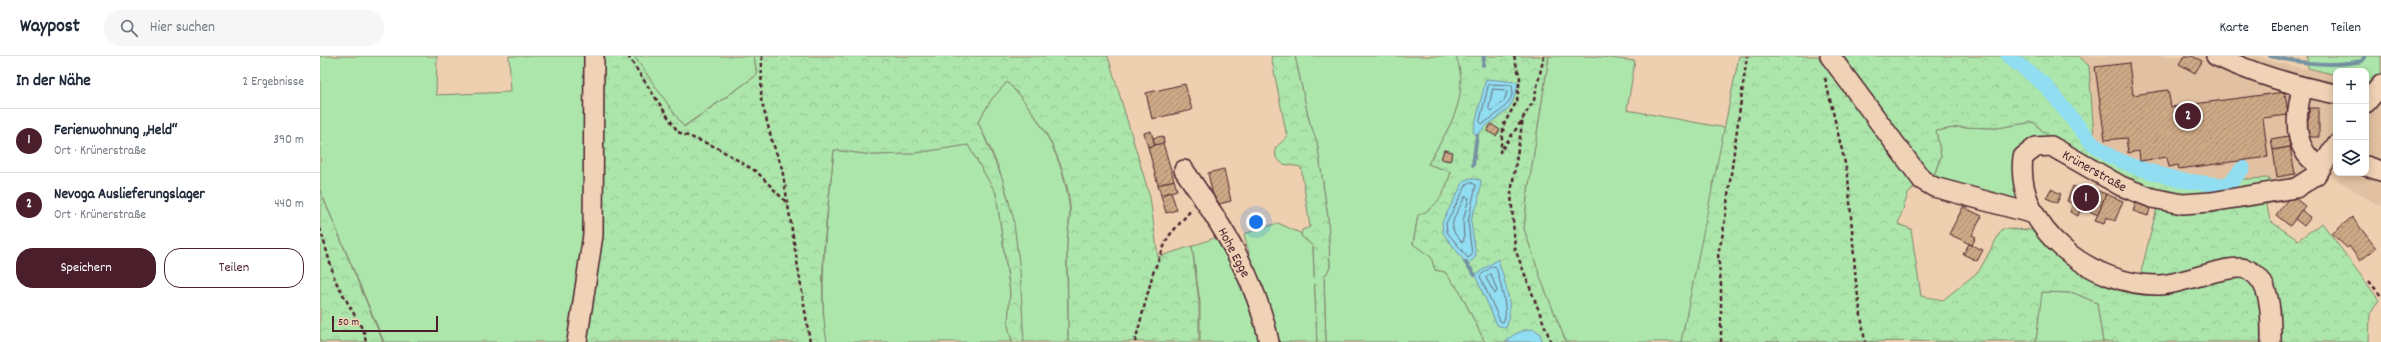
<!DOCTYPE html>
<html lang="de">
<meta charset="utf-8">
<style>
:root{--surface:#fff;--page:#f6f6f7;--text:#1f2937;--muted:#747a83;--line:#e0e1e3;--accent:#4a1f2b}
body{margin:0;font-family:Dekko,sans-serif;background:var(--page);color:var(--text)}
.controls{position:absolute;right:12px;top:12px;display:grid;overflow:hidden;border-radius:8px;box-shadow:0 2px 10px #0003}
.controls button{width:36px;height:36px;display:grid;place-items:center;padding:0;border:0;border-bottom:1px solid var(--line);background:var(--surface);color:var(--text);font:20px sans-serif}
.scale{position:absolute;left:12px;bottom:10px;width:106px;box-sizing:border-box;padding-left:4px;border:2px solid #4a1f2b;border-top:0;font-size:11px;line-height:14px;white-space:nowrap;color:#4a1f2b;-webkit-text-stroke:3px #f0d3b7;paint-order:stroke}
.you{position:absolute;left:936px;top:166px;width:14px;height:14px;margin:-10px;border:3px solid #fff;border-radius:50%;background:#1a73e8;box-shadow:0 0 0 6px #1a73e833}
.badge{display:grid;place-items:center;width:26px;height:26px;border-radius:50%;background:var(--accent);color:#fff;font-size:13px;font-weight:700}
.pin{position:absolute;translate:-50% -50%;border:2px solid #fff;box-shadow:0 1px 4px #0006}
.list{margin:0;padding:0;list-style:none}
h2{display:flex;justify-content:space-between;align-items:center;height:52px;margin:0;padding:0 16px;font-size:17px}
h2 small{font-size:13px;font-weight:400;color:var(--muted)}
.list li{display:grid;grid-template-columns:26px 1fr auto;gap:12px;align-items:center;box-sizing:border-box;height:64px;padding:0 16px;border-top:1px solid var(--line)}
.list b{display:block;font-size:15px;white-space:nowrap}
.list p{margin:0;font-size:13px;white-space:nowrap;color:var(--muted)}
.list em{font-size:13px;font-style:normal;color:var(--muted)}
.actions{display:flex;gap:8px;padding:12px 16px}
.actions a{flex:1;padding:9px 0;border:1px solid var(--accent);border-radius:16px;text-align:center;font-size:14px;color:var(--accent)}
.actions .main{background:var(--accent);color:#fff}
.icon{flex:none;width:22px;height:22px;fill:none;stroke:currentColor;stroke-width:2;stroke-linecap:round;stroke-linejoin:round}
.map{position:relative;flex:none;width:2061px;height:286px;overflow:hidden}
header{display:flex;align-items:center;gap:24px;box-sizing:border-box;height:56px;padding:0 20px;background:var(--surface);border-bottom:1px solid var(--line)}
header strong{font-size:19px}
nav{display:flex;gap:22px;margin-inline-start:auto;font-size:14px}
.search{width:280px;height:36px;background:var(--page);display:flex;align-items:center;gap:10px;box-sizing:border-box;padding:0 14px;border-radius:22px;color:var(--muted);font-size:15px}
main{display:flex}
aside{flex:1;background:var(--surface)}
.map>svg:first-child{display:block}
.built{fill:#e1c1a2}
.grass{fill:#ade6ab;stroke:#7c826b}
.forest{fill:url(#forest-crowns);stroke:#7c826b}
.water{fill:#91ddf1;stroke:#7591a2}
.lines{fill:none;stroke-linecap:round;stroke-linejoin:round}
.shore{stroke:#666b7a;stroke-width:1}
.stream{stroke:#7591a2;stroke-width:4}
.canal{stroke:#91ddf1;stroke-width:15}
.building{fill:url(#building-hatch);stroke:#4a1f2b}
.minor-casing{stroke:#4a1f2b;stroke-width:22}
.path{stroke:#4a1f2b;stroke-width:2.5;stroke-dasharray:4 3;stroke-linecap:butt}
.minor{stroke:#f0d3b7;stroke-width:19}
.labels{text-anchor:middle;stroke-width:4;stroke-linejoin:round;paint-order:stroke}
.street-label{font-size:14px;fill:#4a1f2b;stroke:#f0d3b7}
</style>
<header>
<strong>Waypost</strong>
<div class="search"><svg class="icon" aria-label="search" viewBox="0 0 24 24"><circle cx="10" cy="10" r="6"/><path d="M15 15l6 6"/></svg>Hier suchen</div>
<nav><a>Karte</a><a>Ebenen</a><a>Teilen</a></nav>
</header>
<main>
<aside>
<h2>In der Nähe<small>2 Ergebnisse</small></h2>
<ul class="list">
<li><span class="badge">1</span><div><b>Ferienwohnung „Held“</b><p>Ort · Krünerstraße</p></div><em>390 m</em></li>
<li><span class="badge">2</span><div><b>Nevoga Auslieferungslager</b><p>Ort · Krünerstraße</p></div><em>440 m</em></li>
</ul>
<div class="actions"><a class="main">Speichern</a><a>Teilen</a></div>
</aside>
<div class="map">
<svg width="2061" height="286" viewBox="0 0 2061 286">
<defs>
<pattern id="forest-crowns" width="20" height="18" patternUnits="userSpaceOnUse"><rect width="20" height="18" fill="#ade6ab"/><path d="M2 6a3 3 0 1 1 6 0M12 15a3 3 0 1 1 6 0" fill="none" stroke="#96c593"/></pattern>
<pattern id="building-hatch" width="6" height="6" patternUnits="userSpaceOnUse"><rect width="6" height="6" fill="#cda986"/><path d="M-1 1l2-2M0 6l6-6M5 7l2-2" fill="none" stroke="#a8896e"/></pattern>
</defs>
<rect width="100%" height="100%" fill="#eed0b1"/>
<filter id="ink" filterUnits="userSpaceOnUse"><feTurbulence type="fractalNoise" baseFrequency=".025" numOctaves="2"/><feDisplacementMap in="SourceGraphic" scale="8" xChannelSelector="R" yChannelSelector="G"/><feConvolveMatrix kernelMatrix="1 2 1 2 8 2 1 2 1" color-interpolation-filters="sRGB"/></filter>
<g filter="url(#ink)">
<g class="built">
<path d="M1760 0H1938L1954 6 2016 19V81L1992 114 1960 132 1947 122 1847 127 1774 82 1769 10Z"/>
<path d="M2061 36V151L2004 115 2016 98V117H2046V56Z"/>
</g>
<g class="grass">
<path d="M0 0H117L116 39 191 36 189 0H271L273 179 257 286H64L0 134Z"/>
<path d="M314 0H434L437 19 363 71Z"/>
<path d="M975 0H1136C1138 5 1142 12 1142 18 1144 51 1124 80 1108 108L1131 116C1125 136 1118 152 1098 160L1093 188 1111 200 1115 214 1125 216 1140 236 1165 286H1006L1004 222 1010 211 1008 162 997 86 989 64Z"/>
<path d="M1229 0H1273L1315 5 1307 54 1406 72 1361 286H1246L1222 227 1204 173 1207 141Z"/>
<path d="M1987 0H2061V19L2053 28 2046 26V15H2016V19L1988 12Z"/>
<path d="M687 26C720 59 743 102 749 148 751 162 747 177 747 191 746 223 749 254 748 286H704L703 283C701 229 699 174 682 122 676 103 666 84 658 66L671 44Z"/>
<path d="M1713 66 1736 87 1709 86 1701 146 1611 127 1621 101 1616 75 1639 71 1677 72Z"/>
<path d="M648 89 676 137 690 236 688 269 692 286H506C498 223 508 157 514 94L553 99 588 98Z"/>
<path d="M958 167 982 178 981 180 993 190 997 286H952L924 178Z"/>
<path d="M903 179 946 286H880V246L872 190Z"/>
<path d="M1721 236 1754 237 1777 247 1783 286H1716Z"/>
</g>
<g class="forest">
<path d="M271 0H314L364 71 437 19 434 0H788L830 141 838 201 872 190 879 246V286H748C749 254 747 223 747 191 747 177 751 163 750 149 745 103 719 58 687 26L671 44 658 66 682 122 693 160 700 215 704 286H692L688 269 690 236 676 137 648 89 589 98 553 99 514 94C508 156 496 224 507 286H259L275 178Z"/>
<path d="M951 0H975L989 64 997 86 1008 162 1010 211 1004 222 1006 286H997L993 190 981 180 982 174 990 171 981 111 963 108 956 102 955 92 967 81Z"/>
<path d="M1136 0H1229L1207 141 1204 173 1222 226 1246 286H1165L1140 236 1125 216 1115 214 1111 201 1093 188 1098 159C1118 152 1125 136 1131 116L1108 108C1128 73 1151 42 1136 0Z"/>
<path d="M1419 0H1759L1769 10 1774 82 1847 127 1948 122 1959 131 1891 143 1833 137 1736 87 1713 66 1677 72 1639 71 1616 75 1621 100 1611 127 1599 126 1588 138 1578 168 1591 173 1601 240 1623 244 1659 215 1682 173 1718 174 1788 225 1921 219C1945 238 1942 258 1945 286H1783L1777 247 1754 237 1722 236 1716 285 1361 286Z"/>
<path d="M0 134 63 286H0Z"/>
<path d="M1946 145 1950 165 1978 184 2002 167 2059 244 2050 258 2049 286H1958L1961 254 1950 225 1874 215 1819 224 1838 148Z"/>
</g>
<g class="water">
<path d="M1166 23 1198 26C1193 61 1178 56 1157 79L1153 76Z"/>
<path d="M1149 122 1161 124 1158 148 1153 156 1151 166 1156 200 1152 205 1145 206 1123 177 1122 166 1144 125Z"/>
<path d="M1178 203C1184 224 1195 251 1186 272L1177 269 1155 219Z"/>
<path d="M1213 273 1220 277 1222 286H1186C1193 277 1201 275 1213 273Z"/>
</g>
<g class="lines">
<g class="shore">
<path d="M1169 28 1192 29C1197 46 1174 61 1162 68L1160 66Z"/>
<path d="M1173 33 1185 34 1187 36 1184 45 1171 55 1169 53Z"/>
<path d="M1150 126 1156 129 1148 166 1152 199 1148 202 1127 176 1126 167 1147 128Z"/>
<path d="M1145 141 1149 142 1143 165 1144 185 1142 186C1124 170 1136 159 1145 141Z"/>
<path d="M1173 210 1176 211C1179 223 1190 257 1183 266L1180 265 1160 220Z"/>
<path d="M1171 218 1177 235 1175 238 1166 222Z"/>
</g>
<g class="stream">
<path d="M1950 0C1979 7 2012 11 2042 5L2045 0"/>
<path d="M1163 9 1164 0"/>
<path d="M1153 109 1157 79"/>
<path d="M1145 206 1155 219"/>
</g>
<path class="canal" d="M1688 0 1725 29 1771 86 1790 100 1815 111 1859 124 1899 129 1909 128 1923 112"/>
</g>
<g class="building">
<path d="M1864 0H1872L1882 5 1875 17 1859 8Z"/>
<path d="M1809 7 1813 39 1848 34 1851 51 1965 36 1968 59 1943 62 1948 101 1859 113 1858 109 1849 111 1847 101 1820 105 1819 95 1808 97 1806 82 1785 84 1775 11Z"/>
<path d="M865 28 872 54 832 63 826 37Z"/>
<path d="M1989 52H1999V81H1984V64L1989 63Z"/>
<path d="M1171 68 1180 74 1176 80 1167 75Z"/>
<path d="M831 75 835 89 828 91 824 77Z"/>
<path d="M843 80 844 87 835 89 833 82Z"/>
<path d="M1968 80 1970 91 1953 94 1951 83Z"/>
<path d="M843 87 854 124 838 129 828 91Z"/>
<path d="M1970 91 1975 118 1957 121 1953 94Z"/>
<path d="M1124 94 1133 96 1130 105 1121 103Z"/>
<path d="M904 113 911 145 895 149 888 117Z"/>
<path d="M854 124 857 134 841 139 838 129Z"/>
<path d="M1753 130 1766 136 1768 131 1786 138 1778 159 1761 152 1758 160 1750 156 1753 148 1747 145Z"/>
<path d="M1731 133 1741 138 1737 147 1726 142Z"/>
<path d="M851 136 857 154 846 157 841 139Z"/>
<path d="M1786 138 1803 145 1795 165 1786 161 1784 168 1775 165Z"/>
<path d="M1971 139 1985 150 1970 170 1956 159Z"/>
<path d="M1817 144 1831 149 1828 160 1813 155Z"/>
<path d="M1643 151 1662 160 1652 179 1656 181 1652 189 1629 178Z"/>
<path d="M1981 154 1991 161 1984 170 1975 163Z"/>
<path d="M2032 161 2056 192 2040 205 2029 190 2027 192 2012 178Z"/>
<path d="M1649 188 1663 194 1657 205 1643 198Z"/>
</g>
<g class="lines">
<g class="minor-casing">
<g id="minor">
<path d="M1510 0 1602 124 1614 131 1714 158"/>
<path d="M1896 0C1934 18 1975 30 2016 38"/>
<path d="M1983 31C1977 50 1973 78 1985 96 1988 102 1996 107 2001 112"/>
<path d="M2046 47 2061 29"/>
<path d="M2046 110 2061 115"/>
<path d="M864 114C901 168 936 221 949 286"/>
<path d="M257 286 273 179 274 0"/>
<path d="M1951 286C1951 263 1953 223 1926 213 1910 207 1862 228 1840 229 1774 231 1694 173 1703 101L1716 91 1731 90 1801 130 1832 142 1863 148 1891 146 1976 132 1996 119 2016 89"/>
</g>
</g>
<g class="path">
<path d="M308 0 358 76 396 91 437 116 466 146"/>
<path d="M442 0 441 43 452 85 462 112 490 286"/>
<path d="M1194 0 1200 22 1197 45 1184 68 1180 96 1203 63"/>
<path d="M1224 0 1214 44 1203 62 1191 137 1195 193 1231 286"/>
<path d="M1505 22 1528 120 1536 227 1545 286"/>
<path d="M0 172 15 224 44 276 46 286"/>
<path d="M2049 225 2061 240"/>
<path d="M815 286 833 217 848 181 872 153"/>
<path d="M1401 286V229L1398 198 1403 177 1427 0"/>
</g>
<use href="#minor" class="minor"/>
</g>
</g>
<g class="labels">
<g class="street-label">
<text transform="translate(1775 114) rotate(29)" y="5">Krünerstraße</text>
<text transform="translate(915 196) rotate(62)" y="5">Hohe Egge</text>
</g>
</g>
</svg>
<div class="controls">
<button>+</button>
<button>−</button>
<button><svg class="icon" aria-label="layers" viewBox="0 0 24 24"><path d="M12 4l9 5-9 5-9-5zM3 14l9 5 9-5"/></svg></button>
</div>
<div class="scale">50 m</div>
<div class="you"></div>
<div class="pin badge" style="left:1766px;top:142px">1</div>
<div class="pin badge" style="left:1868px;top:60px">2</div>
</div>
</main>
